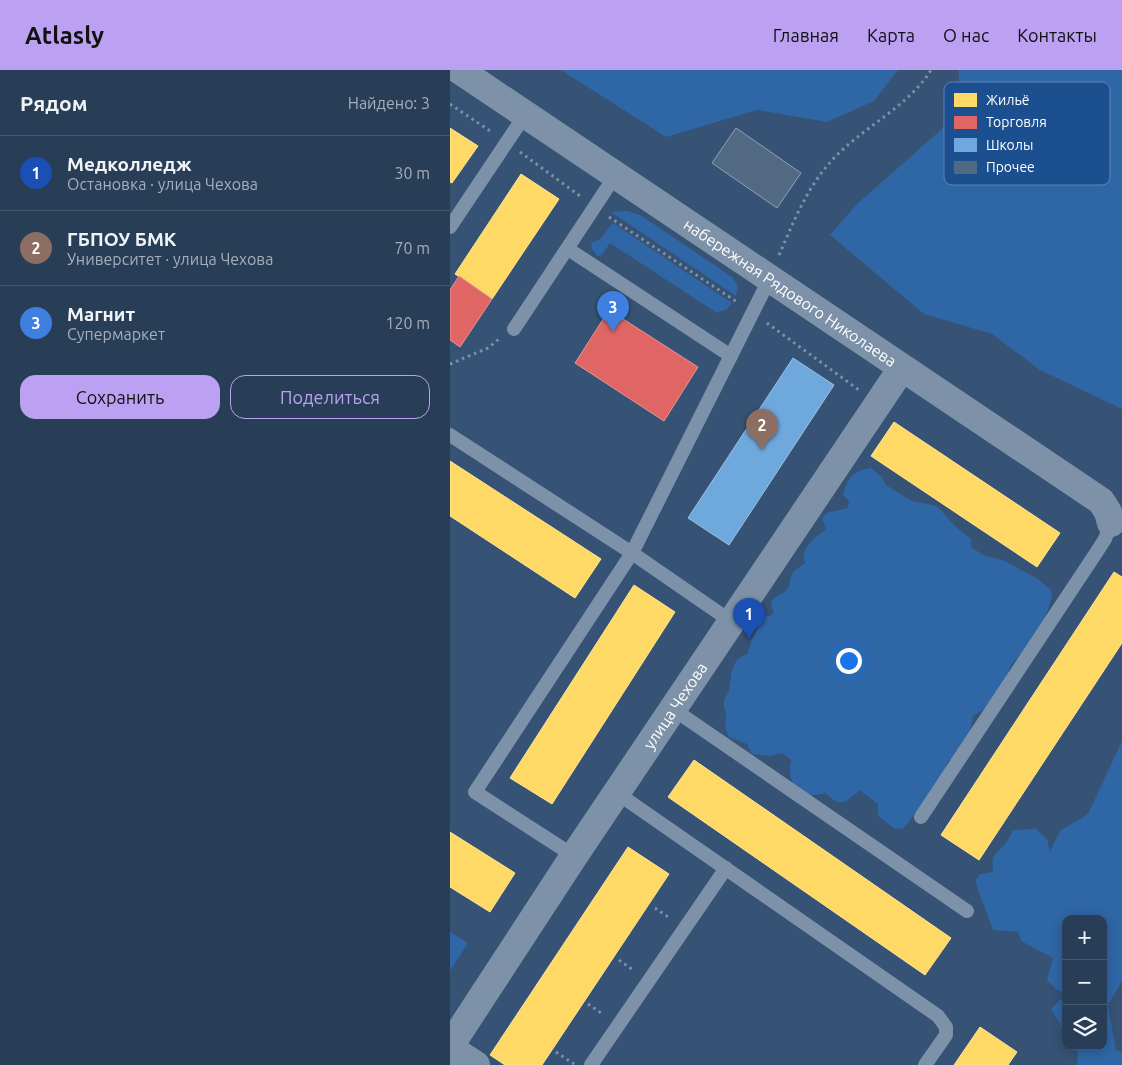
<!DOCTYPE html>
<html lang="ru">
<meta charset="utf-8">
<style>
:root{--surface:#283e57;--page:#344961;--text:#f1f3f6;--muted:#a5aeba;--line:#44576d;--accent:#bca0f2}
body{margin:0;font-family:Ubuntu,sans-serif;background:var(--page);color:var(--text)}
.controls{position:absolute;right:15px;bottom:15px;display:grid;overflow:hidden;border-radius:10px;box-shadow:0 2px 12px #0003}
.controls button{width:45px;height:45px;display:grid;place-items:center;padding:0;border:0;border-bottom:1px solid var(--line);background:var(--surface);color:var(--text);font:25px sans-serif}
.you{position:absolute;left:398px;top:590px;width:18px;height:18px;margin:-12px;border:4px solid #fff;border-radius:50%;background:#1a73e8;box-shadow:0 0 0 8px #1a73e833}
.badge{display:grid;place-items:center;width:32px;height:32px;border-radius:50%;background:var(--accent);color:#fff;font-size:16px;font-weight:700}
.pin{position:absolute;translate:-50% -41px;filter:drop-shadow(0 1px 2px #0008)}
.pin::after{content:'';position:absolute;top:26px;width:18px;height:15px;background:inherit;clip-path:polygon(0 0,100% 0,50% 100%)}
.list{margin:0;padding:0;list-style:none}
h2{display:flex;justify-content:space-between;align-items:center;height:65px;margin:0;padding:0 20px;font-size:21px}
h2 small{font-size:16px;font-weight:400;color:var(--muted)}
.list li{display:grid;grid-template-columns:32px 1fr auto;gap:15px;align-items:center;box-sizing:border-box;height:75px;padding:0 20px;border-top:1px solid var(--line)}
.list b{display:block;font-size:19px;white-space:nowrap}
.list p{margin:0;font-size:16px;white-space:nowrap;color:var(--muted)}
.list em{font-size:16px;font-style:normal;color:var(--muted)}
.actions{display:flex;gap:10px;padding:15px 20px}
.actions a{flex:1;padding:11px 0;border:1px solid var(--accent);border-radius:15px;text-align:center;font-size:18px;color:var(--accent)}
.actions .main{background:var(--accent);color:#111}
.icon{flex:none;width:28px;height:28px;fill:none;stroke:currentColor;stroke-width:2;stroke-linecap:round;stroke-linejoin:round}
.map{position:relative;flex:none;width:672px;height:995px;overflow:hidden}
header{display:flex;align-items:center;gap:30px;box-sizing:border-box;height:70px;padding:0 25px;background:var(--accent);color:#111}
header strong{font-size:24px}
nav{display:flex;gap:28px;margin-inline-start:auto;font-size:18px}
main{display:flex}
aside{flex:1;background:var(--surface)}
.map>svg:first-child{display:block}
.green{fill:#2f66a5}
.homes{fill:#ffd966;stroke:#ffe494}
.shops{fill:#e06666;stroke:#e99494}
.schools{fill:#6fa8dc;stroke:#9ac2e6}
.building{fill:#526984;stroke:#92a2b6}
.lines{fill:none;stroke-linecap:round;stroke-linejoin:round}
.path{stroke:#7d92a8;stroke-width:3;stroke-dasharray:2.5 4;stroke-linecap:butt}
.service{stroke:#7d92a8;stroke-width:14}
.minor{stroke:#7d92a8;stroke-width:28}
.tertiary{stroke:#7d92a8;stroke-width:28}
.labels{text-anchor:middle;stroke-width:5;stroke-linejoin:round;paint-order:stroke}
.street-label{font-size:16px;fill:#fff;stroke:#1b4f8f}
.key{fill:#1b4f8f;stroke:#5f84b1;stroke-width:1}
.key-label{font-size:14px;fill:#fff}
</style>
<header>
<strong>Atlasly</strong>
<nav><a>Главная</a><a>Карта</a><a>О нас</a><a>Контакты</a></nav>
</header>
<main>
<aside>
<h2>Рядом<small>Найдено: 3</small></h2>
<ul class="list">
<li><span class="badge" style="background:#1a4fb4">1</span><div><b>Медколледж</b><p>Остановка · улица Чехова</p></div><em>30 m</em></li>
<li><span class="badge" style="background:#8d6e63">2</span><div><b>ГБПОУ БМК</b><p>Университет · улица Чехова</p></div><em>70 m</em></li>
<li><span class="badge" style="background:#3f7fe0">3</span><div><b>Магнит</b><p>Супермаркет</p></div><em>120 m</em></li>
</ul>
<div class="actions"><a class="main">Сохранить</a><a>Поделиться</a></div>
</aside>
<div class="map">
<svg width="672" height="995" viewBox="0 0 672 995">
<rect width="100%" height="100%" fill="#365274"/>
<g class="green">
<path d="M111 0H448L424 31 377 52 307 40 216 67Z"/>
<path d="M509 0H672V339L590 300 542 264 474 244 380 165 407 134 494 57 508 29Z"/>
<path d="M178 141 192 146 282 207 288 216 286 226 161 142Z"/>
<path d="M163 153 282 233 277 239 267 243 160 173 152 185 147 186 142 179 141 173 149 170Z"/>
<path d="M421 398 431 406 436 415 462 431 487 436 505 456 521 469V477L533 485 555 491 588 509 600 519 602 526 596 546 574 581 561 595 552 618 540 635 523 646C520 665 517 683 498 691L491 709 454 758 445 759 428 746V734L409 720C397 732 390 739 376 723 371 724 365 726 360 725 350 725 340 713 340 702 339 699 341 694 341 690L332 683 320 686 302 684 297 674 279 667C273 652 276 657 276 644 276 640 273 636 274 632 274 628 278 624 279 621 283 604 278 592 297 584L302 569 314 546H321L324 542C315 526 332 527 338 518 341 514 339 511 341 507 343 499 350 498 355 493 349 477 366 468 376 459L372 449 376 443 398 438 399 431 393 425C397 408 404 400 421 398Z"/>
<path d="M672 671V911L658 935 666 980 672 982V995H627L628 984 623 976H653V849H616V923L606 919 597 910 603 888 571 871 568 862 543 860 527 817 526 810 530 804 543 802C541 782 544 787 555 774 558 771 560 765 563 760L586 759 597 769 600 781 610 761 638 744Z"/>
<path d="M0 862 18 873 0 901Z"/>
<path d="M616 924V964L601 939Z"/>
</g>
<g class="homes">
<path d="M0 58 28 76 2 113 0 112Z"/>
<path d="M71 104 109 129 42 229 5 204Z"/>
<path d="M444 352 610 463 587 497 421 386Z"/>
<path d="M0 391 151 489 125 528 0 446Z"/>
<path d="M664 502 672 507V573L529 790 491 765Z"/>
<path d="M184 515 225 542 102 734 60 708Z"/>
<path d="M244 690 501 868 475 905 218 727Z"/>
<path d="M0 762 65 803 40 842 0 817Z"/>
<path d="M178 777 219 804 92 995H55L40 985Z"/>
<path d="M530 957 567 982 558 995H504Z"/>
</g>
<g class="shops">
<path d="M9 206 42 229 10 277 0 270V220Z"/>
<path d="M159 240 248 297 214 351 125 293Z"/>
</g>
<path class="schools" d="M343 288 384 315 279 475 238 448Z"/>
<path class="building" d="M286 58 351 103 327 138 262 93Z"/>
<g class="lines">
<g class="path">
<path d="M0 34 43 63"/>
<path d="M70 82 130 126"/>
<path d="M159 147 287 232"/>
<path d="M329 185C344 151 357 117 383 89 412 58 459 36 481 0"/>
<path d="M317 253 409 320"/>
<path d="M0 294 38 278 49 269"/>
<path d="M205 838 221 849"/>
<path d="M169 890 183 900"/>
<path d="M138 934 154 945"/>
<path d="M106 982 124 994"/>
</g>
<g class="service">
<path d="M0 157 75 45"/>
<path d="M118 179 281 286"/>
<path d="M64 259 165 106"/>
<path d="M0 365 182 483 282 552"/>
<path d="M223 639 517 841"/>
<path d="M167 723 488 946 496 957V965L475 995"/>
<path d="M471 747 646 483 655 469 661 453"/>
<path d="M124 786 25 722 182 483 320 208"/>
<path d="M141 995 276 798"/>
</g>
<g class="minor">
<path id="s1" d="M0 976 124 786 452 298"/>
<path d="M0 978 26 995"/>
</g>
<path class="tertiary" id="s2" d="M9 0 651 431 658 442 661 453"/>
</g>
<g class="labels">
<g class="street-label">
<text dy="6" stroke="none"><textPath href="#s2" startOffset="399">набережная Рядового Николаева</textPath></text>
<text dy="6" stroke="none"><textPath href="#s1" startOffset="408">улица Чехова</textPath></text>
</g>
</g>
<rect x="494" y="12" width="166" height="103" rx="8" class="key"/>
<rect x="504" y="23" width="23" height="14" fill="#ffd966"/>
<rect x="504" y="46" width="23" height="13" fill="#e06666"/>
<rect x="504" y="68" width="23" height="14" fill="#6fa8dc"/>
<rect x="504" y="91" width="23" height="13" fill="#526984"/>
<g class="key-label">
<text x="536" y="35">Жильё</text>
<text x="536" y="57">Торговля</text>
<text x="536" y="80">Школы</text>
<text x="536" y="102">Прочее</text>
</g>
</svg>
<div class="controls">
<button>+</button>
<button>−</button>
<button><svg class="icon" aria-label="layers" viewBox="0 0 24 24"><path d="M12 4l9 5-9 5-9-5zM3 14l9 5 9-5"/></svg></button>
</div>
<div class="you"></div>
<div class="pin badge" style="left:299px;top:569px;background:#1a4fb4">1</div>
<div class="pin badge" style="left:312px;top:380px;background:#8d6e63">2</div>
<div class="pin badge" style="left:163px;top:262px;background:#3f7fe0">3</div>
</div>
</main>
